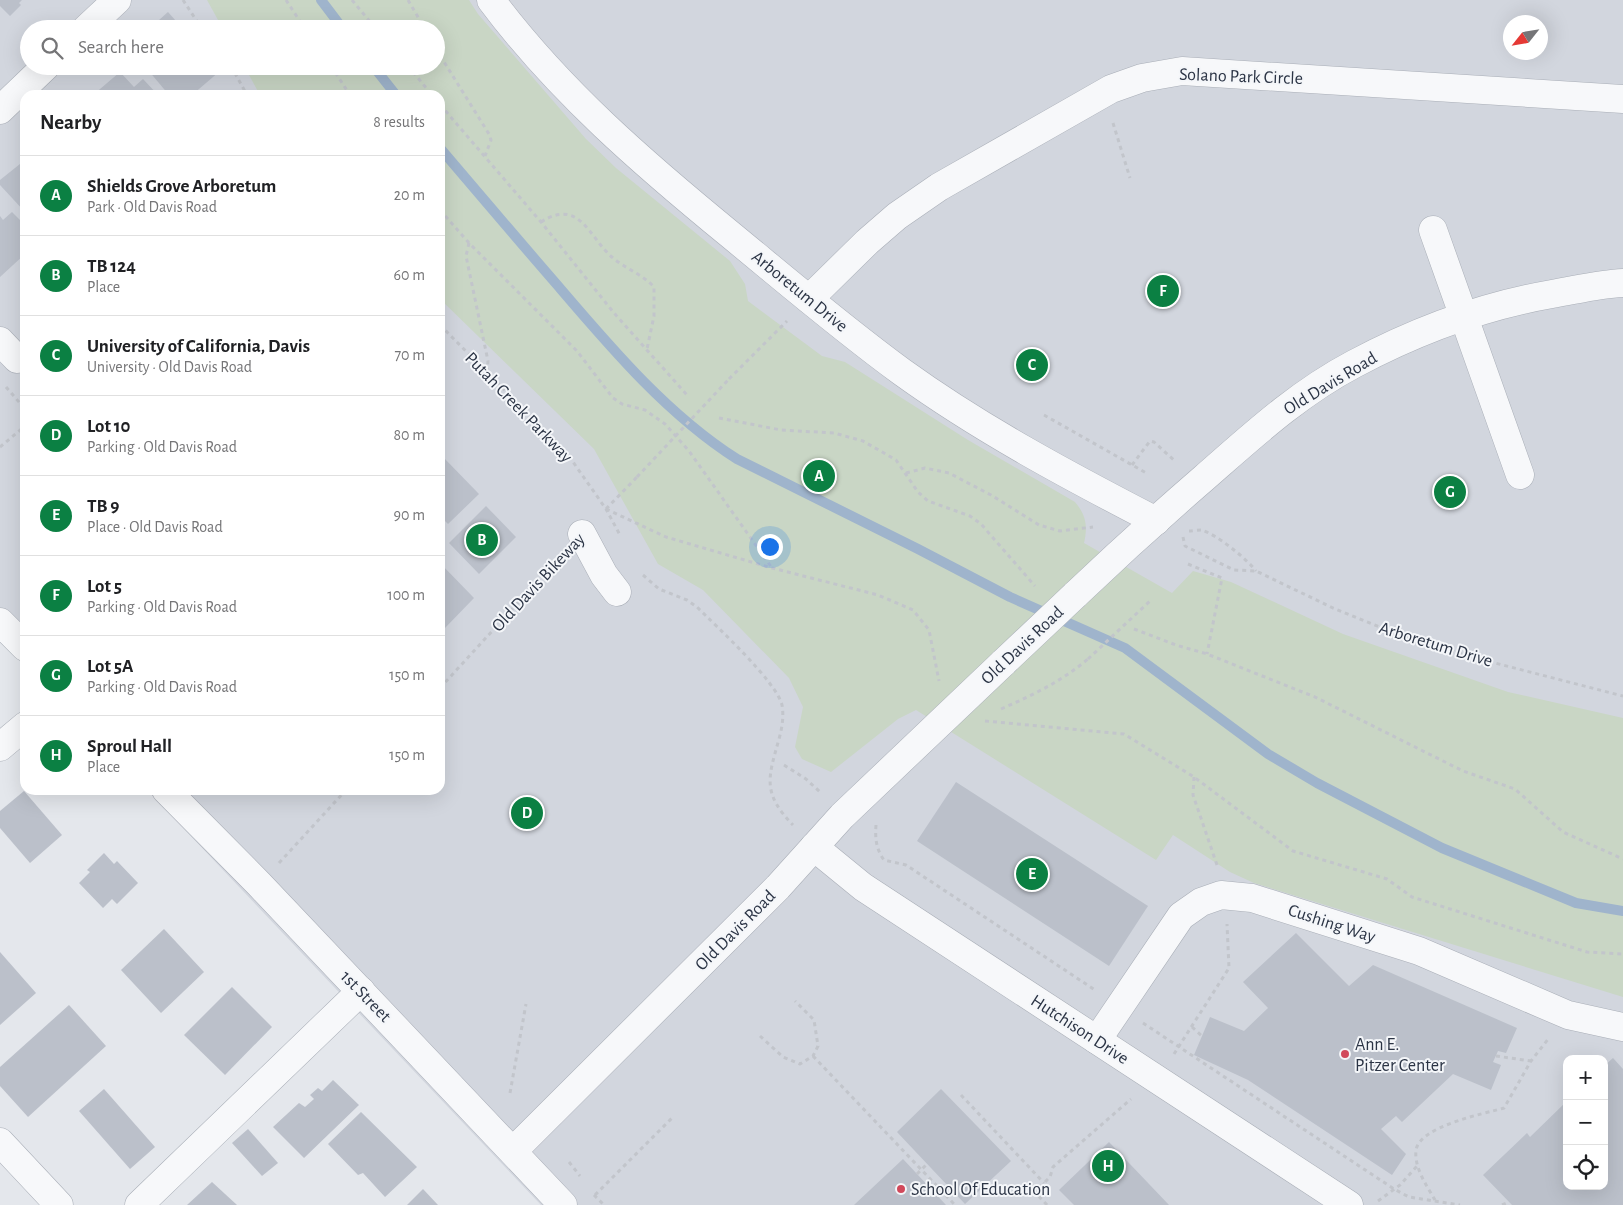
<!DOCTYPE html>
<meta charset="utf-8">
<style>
:root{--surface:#fff;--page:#f6f6f6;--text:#202124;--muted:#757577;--line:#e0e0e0;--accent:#0b8043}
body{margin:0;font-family:"Alegreya Sans",sans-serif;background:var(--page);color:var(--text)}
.controls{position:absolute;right:15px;bottom:15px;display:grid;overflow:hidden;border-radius:10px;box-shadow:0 5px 20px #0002}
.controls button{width:45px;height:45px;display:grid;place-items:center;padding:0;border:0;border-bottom:1px solid var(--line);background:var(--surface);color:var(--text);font:25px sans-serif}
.compass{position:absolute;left:1503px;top:15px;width:45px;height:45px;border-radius:50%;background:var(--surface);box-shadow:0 5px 20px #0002;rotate:239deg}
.you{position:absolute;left:769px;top:546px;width:18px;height:18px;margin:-12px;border:4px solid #fff;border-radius:50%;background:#1a73e8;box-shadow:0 0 0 8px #1a73e833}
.badge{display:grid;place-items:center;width:32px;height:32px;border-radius:50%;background:var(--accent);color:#fff;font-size:16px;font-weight:700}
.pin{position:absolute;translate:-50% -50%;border:2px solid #fff;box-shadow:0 1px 5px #0006}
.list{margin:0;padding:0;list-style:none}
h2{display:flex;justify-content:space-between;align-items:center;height:65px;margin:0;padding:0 20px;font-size:21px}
h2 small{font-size:16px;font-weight:400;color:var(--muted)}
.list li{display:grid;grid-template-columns:32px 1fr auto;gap:15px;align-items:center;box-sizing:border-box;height:80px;padding:0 20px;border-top:1px solid var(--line)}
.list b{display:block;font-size:19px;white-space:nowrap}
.list p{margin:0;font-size:16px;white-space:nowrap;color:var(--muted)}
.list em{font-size:16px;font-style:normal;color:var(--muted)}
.icon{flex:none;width:28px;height:28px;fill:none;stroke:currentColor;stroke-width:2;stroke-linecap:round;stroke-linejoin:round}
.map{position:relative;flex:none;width:1623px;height:1205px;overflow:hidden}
.search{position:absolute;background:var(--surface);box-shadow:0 5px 20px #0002;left:20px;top:20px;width:425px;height:55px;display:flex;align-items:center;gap:12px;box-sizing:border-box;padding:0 18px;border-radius:28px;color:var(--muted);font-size:19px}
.panel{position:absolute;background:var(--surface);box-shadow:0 5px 20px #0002;left:20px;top:90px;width:425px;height:705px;border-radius:15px}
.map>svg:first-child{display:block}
.built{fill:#d2d6de;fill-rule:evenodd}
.green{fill:#c9d6c5}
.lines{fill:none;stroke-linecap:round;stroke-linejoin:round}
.stream{stroke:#9fb4cc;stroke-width:10}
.building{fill:#bbc0ca}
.minor-casing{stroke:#a9aeb7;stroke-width:29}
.path{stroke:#c2c5cb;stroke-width:3;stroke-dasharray:4 4;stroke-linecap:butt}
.minor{stroke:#f7f8fa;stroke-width:28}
.minor-bridge-casing{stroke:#a9aeb7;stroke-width:29;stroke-linecap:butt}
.path-bridge{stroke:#c2c5cb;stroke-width:3;stroke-dasharray:4 4;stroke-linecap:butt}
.minor-bridge{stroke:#f7f8fa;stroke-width:28}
.poi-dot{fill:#d1495b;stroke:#f4f6f9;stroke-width:2}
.labels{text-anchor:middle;stroke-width:4;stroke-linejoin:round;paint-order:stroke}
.street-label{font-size:18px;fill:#2b3445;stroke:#f4f6f9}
.poi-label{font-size:18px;fill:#2b3445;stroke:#f4f6f9;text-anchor:start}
</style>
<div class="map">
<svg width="1623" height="1205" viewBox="0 0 1623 1205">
<rect width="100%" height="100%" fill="#e4e7ec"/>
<path class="built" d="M0 0H1623V1205H541L147 790H440V95H25V662L0 636ZM1510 22H1540V52H1510ZM29 29H436V66H29ZM1567 1059H1604V1186H1567Z"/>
<path class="green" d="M207 0H469L478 14 586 139 616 168 730 261 745 284 748 301 822 356 845 362 968 440 1075 502C1086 515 1088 526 1084 543L1172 593 1193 571 1231 582 1343 634 1508 692 1623 718V997L1254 883 1230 872 1173 835 1156 860 916 710 898 719 831 772 802 759 795 747 803 707 789 678 703 590 658 564 594 449 440 299V95H260L244 66H436V29H223Z"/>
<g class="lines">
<g class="stream">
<path d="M321 0 343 29"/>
<path d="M373 66 396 95"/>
<path d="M440 148C480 195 519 241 559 287 612 349 668 415 737 459L918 549 1010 597 1125 648 1268 754 1317 783 1442 848 1576 903 1623 911"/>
</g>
</g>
<g class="building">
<path d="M0 0H22L19 3 21 5 10 16 0 6Z"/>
<path d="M168 12 183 29H149Z"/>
<path d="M152 66H216L220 71 192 95H169L148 70Z"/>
<path d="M120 72 134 87 143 79 158 95H93Z"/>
<path d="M25 160V212L0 185V180Z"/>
<path d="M12 212 25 225V254L0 277V216L3 220Z"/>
<path d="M443 457 479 494 448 524 440 516V460Z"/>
<path d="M486 506 516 537 479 574 449 543Z"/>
<path d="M440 563 474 598 444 629 440 625Z"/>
<path d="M956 782 1148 906 1109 966 917 841Z"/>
<path d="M24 791 62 835 30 863 0 828V811Z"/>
<path d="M104 853 114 864 117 861 138 883 117 904 112 899 103 908 79 883 90 872 87 870Z"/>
<path d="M164 929 204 972 161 1013 121 970Z"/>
<path d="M1296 933 1349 986 1373 965 1517 1028 1506 1053 1498 1051 1493 1062 1501 1065 1491 1090 1453 1074 1402 1122 1396 1116 1381 1129 1406 1154 1392 1175 1248 1080 1194 1055 1210 1017 1244 1031 1268 1008 1243 982Z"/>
<path d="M0 952 36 993 0 1025Z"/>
<path d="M232 987 272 1027 225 1075 184 1035Z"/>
<path d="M69 1005 106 1046 28 1117 0 1086V1067Z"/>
<path d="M1613 1058 1623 1069V1205H1512L1483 1175 1527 1133 1530 1137 1567 1101V1186H1604V1066Z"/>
<path d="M333 1080 359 1105 304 1158 273 1127 299 1103 305 1107 314 1099 310 1095 318 1088 322 1091Z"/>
<path d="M104 1089 155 1147 130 1169 79 1111Z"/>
<path d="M941 1089 1011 1161 965 1204 897 1132Z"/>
<path d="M361 1112 417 1167 385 1197 363 1173 358 1175 328 1144Z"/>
<path d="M248 1129 278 1163 262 1176 232 1143Z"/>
<path d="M1109 1142 1169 1205H1074L1059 1190Z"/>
<path d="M903 1159 946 1205H854Z"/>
<path d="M212 1182 237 1205H187Z"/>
<path d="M423 1189 438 1205H407Z"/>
</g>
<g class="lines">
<g class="minor-casing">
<g id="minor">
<path d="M491 0C559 91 644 164 732 236 788 282 843 329 902 372 981 429 1069 476 1156 521"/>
<path d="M86 29 117 0"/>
<path d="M0 110 46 66"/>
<path d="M1433 230 1520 475"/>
<path d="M809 299 867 242 897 216 939 187 1111 89 1142 78 1182 71 1623 99"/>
<path d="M0 341 17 359"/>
<path d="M582 534 604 575 617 592"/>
<path d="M1075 595C1117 555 1160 516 1204 478 1251 437 1297 394 1354 364 1416 331 1483 306 1552 294 1576 290 1599 284 1623 283"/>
<path d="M0 622 25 647"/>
<path d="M0 747 25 726"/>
<path d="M166 790 259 884 563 1205"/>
<path d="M814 847 863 887 1349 1205"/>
<path d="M1097 1040 1181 916 1201 902 1221 895 1252 898 1419 951 1568 1015 1623 1027"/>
<path d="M0 1142 59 1205"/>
<path d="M513 1151 778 887 842 816 1004 662"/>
<path d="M139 1205 361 991"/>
</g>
</g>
<g class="path">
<path d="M183 0 202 29"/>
<path d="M286 0 305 29"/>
<path d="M352 0 376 29"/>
<path d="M408 0 425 29"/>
<path d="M436 49 489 134 491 140 485 156"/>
<path d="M231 66 247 95"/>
<path d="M331 66 350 95"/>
<path d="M408 66 432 95"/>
<path d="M440 111 443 108 541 222 614 313 687 395"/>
<path d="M1113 123 1130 178"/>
<path d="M440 210 469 243 577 351 613 398 622 404 645 410 665 424 689 451 772 568"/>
<path d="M541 222C580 197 589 238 613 258 626 269 642 274 654 287V316L647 349"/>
<path d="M469 243 466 256 488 361 487 372"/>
<path d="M440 325 566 452 606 509 620 535"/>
<path d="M729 379 787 321"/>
<path d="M6 387 25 409"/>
<path d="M1044 415 1148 474"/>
<path d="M719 418 781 430 834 433 863 441 896 460 918 492 928 501 970 516 981 524 1035 586"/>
<path d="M0 447 25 426"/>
<path d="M1132 465 1150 441 1154 442 1176 462"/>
<path d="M906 473 925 468 949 473 991 495 1039 525 1060 531 1093 527"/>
<path d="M606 509 666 537 772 568 878 595 913 610 929 630 939 681"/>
<path d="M606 509 637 477"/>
<path d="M1189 531C1192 531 1197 530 1201 530 1215 533 1247 559 1256 571"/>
<path d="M1183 537 1185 546 1234 570 1256 571 1333 608 1382 628 1468 656 1623 696"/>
<path d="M1188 564 1222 578 1207 654"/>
<path d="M643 575 659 589 687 600 697 607C717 627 776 681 782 705 784 717 782 728 779 739 768 778 762 793 793 825"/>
<path d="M1134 629 1176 645 1207 654 1315 697 1463 771 1515 789 1563 832 1623 859"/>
<path d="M440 688 560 557"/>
<path d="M1001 709C1033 695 1062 681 1088 659"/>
<path d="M985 721 1124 734 1194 777 1293 851 1387 879 1412 897 1587 952 1623 954"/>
<path d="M784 765 806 779 820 792"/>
<path d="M1194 777 1193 795 1217 865"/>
<path d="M876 825C875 838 876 849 884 860L906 865 1095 990"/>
<path d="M279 863 346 790"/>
<path d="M1143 1023 1394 1189 1409 1197 1460 1205"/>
<path d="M1192 1027 1202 1036"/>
<path d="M760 1036 783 1057 800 1064 813 1056 818 1046 814 1020 795 1001"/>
<path d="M1174 1054 1229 968 1227 924"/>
<path d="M813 1056 955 1205"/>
<path d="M1496 1056 1531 1061"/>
<path d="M510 1093 526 1004"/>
<path d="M961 1095 1044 1183"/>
<path d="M569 1162 580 1176"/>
<path d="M917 1174 927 1164"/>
<path d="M594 1195 604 1205"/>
<path d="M595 1195 673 1117"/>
<path d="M1435 1200C1427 1186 1414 1168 1416 1150 1420 1126 1483 1114 1504 1108L1531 1061 1549 1038"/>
<path d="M1378 1201 1400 1185 1418 1165"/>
<path d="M1047 1205 1035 1192 1050 1177 1053 1167 1131 1099"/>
<path d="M1502 1205 1509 1202"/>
</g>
<use href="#minor" class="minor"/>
<g class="minor-bridge-casing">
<path id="minor-bridge" d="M1004 662 1075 595"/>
</g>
<g class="path-bridge">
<path d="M637 477 729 379"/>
<path d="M1088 659 1151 600"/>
</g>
<use href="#minor-bridge" class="minor-bridge"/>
</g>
<g class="poi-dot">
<circle cx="1345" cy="1054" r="5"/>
<circle cx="901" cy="1189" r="5"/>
</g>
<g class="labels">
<g class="street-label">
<text transform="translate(1241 76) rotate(2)" y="6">Solano Park Circle</text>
<text transform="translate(800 291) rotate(39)" y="6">Arboretum Drive</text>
<text transform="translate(1330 383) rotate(-31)" y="6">Old Davis Road</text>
<text transform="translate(519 407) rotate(46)" y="6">Putah Creek Parkway</text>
<text transform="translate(538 582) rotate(-47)" y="6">Old Davis Bikeway</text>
<text transform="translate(1436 644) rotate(17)" y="6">Arboretum Drive</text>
<text transform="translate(1022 645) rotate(-43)" y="6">Old Davis Road</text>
<text transform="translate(1332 923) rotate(18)" y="6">Cushing Way</text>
<text transform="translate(735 930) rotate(-45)" y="6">Old Davis Road</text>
<text transform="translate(366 996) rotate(46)" y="6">1st Street</text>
<text transform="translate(1080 1029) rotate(33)" y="6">Hutchison Drive</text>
</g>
<g class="poi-label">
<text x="1355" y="1050">Ann E.<tspan x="1355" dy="21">Pitzer Center</tspan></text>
<text x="911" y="1195">School Of Education</text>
</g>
</g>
</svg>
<div class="controls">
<button>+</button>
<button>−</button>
<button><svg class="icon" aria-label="locate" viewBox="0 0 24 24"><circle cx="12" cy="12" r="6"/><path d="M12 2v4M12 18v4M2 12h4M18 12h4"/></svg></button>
</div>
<svg class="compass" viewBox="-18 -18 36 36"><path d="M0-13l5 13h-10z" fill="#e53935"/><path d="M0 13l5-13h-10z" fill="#757577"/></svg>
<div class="you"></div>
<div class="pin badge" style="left:819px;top:476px">A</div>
<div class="pin badge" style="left:482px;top:540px">B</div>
<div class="pin badge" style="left:1032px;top:365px">C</div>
<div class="pin badge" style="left:527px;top:813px">D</div>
<div class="pin badge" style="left:1032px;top:874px">E</div>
<div class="pin badge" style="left:1163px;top:291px">F</div>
<div class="pin badge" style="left:1450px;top:492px">G</div>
<div class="pin badge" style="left:1108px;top:1166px">H</div>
<div class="search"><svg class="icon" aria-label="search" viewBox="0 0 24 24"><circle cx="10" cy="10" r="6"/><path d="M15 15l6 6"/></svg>Search here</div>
<section class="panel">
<h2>Nearby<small>8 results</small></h2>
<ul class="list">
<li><span class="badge">A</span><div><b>Shields Grove Arboretum</b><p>Park · Old Davis Road</p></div><em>20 m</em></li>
<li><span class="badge">B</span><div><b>TB 124</b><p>Place</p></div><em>60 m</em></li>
<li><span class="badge">C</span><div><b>University of California, Davis</b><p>University · Old Davis Road</p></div><em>70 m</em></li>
<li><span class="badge">D</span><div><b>Lot 10</b><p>Parking · Old Davis Road</p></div><em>80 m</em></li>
<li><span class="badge">E</span><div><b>TB 9</b><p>Place · Old Davis Road</p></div><em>90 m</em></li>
<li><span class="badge">F</span><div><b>Lot 5</b><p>Parking · Old Davis Road</p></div><em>100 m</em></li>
<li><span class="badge">G</span><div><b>Lot 5A</b><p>Parking · Old Davis Road</p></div><em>150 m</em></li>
<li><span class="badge">H</span><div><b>Sproul Hall</b><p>Place</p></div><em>150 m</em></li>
</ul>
</section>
</div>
